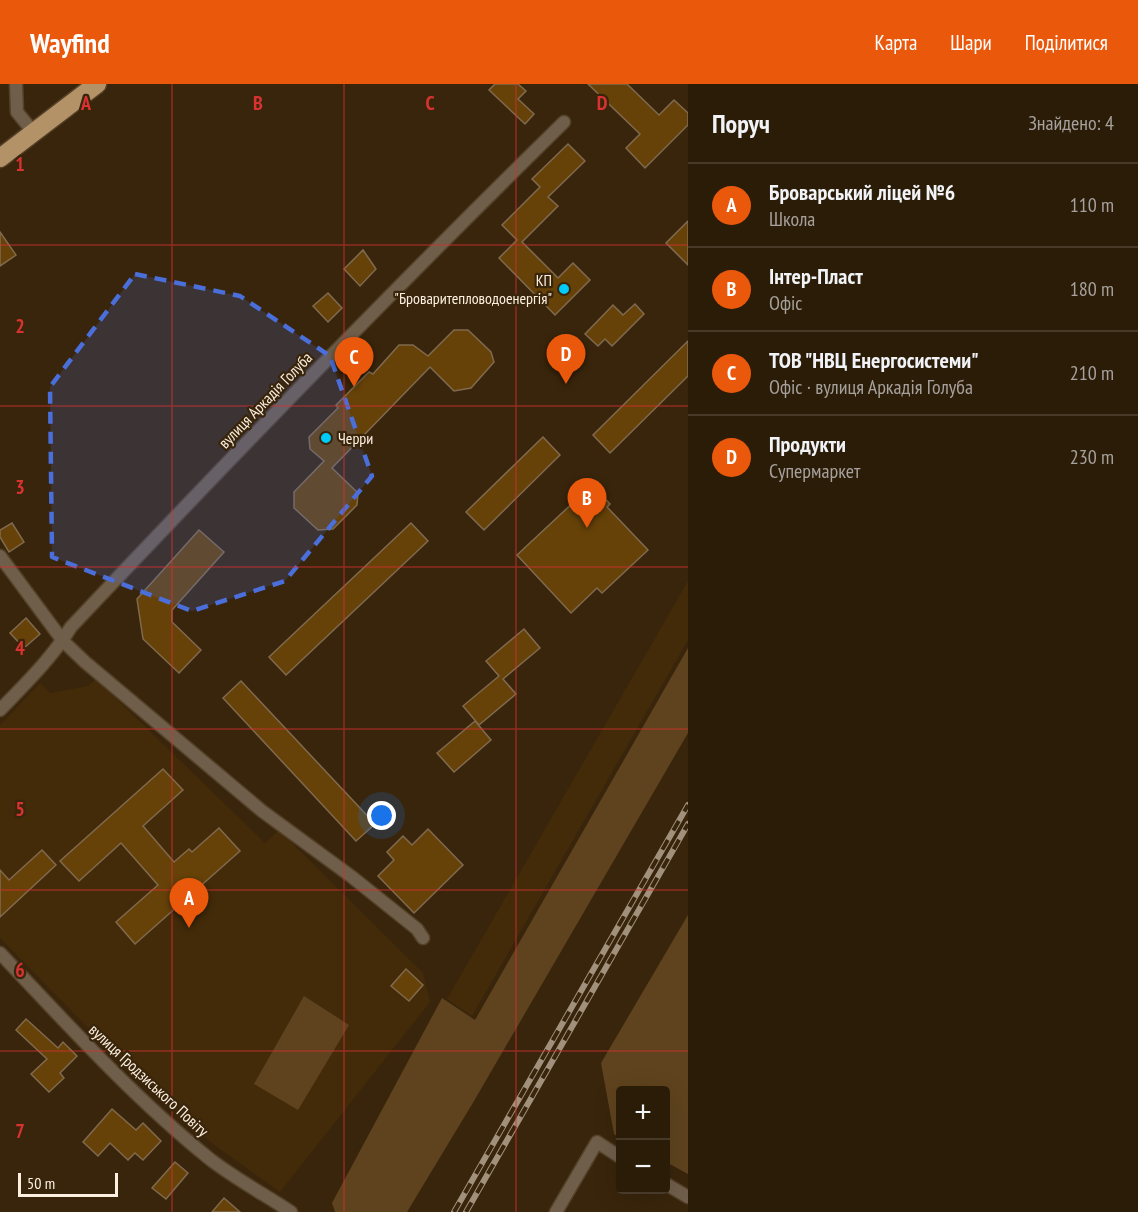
<!DOCTYPE html>
<html lang="uk">
<meta charset="utf-8">
<style>
:root{--surface:#2b1c08;--page:#332512;--text:#f1f3f6;--muted:#a6a19c;--line:#473a29;--accent:#ea580c}
body{margin:0;font-family:"PT Sans Narrow",sans-serif;background:var(--page);color:var(--text)}
.controls{position:absolute;right:18px;bottom:18px;display:grid;overflow:hidden;border-radius:6px;box-shadow:0 6px 24px #0002}
.controls button{width:54px;height:54px;display:grid;place-items:center;padding:0;border:0;border-bottom:2px solid var(--line);background:var(--surface);color:var(--text);font:30px sans-serif}
.scale{position:absolute;left:18px;bottom:15px;width:100px;box-sizing:border-box;padding-left:6px;border:3px solid #fdf0e1;border-top:0;font-size:16px;line-height:21px;white-space:nowrap;color:#fdf0e1;-webkit-text-stroke:4px #39250b;paint-order:stroke}
.you{position:absolute;left:382px;top:732px;width:21px;height:21px;margin:-15px;border:4px solid #fff;border-radius:50%;background:#1a73e8;box-shadow:0 0 0 9px #1a73e833}
.badge{display:grid;place-items:center;width:39px;height:39px;border-radius:50%;background:var(--accent);color:#fff;font-size:20px;font-weight:700}
.pin{position:absolute;translate:-50% -50px;filter:drop-shadow(0 2px 3px #0008)}
.pin::after{content:'';position:absolute;top:32px;width:21px;height:18px;background:inherit;clip-path:polygon(0 0,100% 0,50% 100%)}
.list{margin:0;padding:0;list-style:none}
h2{display:flex;justify-content:space-between;align-items:center;height:78px;margin:0;padding:0 24px;font-size:26px}
h2 small{font-size:20px;font-weight:400;color:var(--muted)}
.list li{display:grid;grid-template-columns:39px 1fr auto;gap:18px;align-items:center;box-sizing:border-box;height:84px;padding:0 24px;border-top:2px solid var(--line)}
.list b{display:block;font-size:22px;white-space:nowrap}
.list p{margin:0;font-size:20px;white-space:nowrap;color:var(--muted)}
.list em{font-size:20px;font-style:normal;color:var(--muted)}
.map{position:relative;flex:none;width:688px;height:1128px;overflow:hidden}
header{display:flex;align-items:center;gap:36px;box-sizing:border-box;height:84px;padding:0 30px;background:var(--accent);color:#fff}
header strong{font-size:28px}
nav{display:flex;gap:33px;margin-inline-start:auto;font-size:21px}
main{display:flex}
aside{flex:1;background:var(--surface)}
.map>svg:first-child{display:block}
.built{fill:#432b09}
.green{fill:#5f431e}
.building{fill:#664208;stroke:#806a4f;stroke-width:1.5}
.lines{fill:none;stroke-linecap:round;stroke-linejoin:round}
.street-casing{stroke:#544129;stroke-width:15}
.primary-casing{stroke:#544129;stroke-width:21}
.street{stroke:#6f5e4a;stroke-width:12}
.primary{stroke:#b49267;stroke-width:18}
.rail-casing{stroke:#a1907c;stroke-width:6}
.rail{stroke:#39250b;stroke-width:4;stroke-dasharray:11;stroke-linecap:butt}
.marked{fill:#4a6eda;fill-opacity:0.2;stroke:#4a6eda;stroke-width:4.5;stroke-dasharray:12 8;stroke-linejoin:round}
.grid{fill:none;stroke:#d83231;stroke-width:1.5;stroke-opacity:0.55}
.poi-dot{fill:#00cbf8;stroke:#39250b;stroke-width:2}
.labels{text-anchor:middle;stroke-width:4.5;stroke-linejoin:round;paint-order:stroke}
.poi-label{font-size:16px;fill:#fdf0e1;stroke:#39250b;text-anchor:end}
.street-label{font-size:16px;fill:#fdf0e1;stroke:#39250b}
.grid-label{font-size:20px;text-anchor:middle;font-weight:bold;fill:#d83231;stroke:#39250b;stroke-width:4.5;stroke-linejoin:round;paint-order:stroke}
</style>
<header>
<strong>Wayfind</strong>
<nav><a>Карта</a><a>Шари</a><a>Поділитися</a></nav>
</header>
<main>
<div class="map">
<svg width="688" height="1128" viewBox="0 0 688 1128">
<rect width="100%" height="100%" fill="#39250b"/>
<g class="built">
<path d="M688 497V556L472 932 447 915Z"/>
<path d="M96 595 265 759 279 746 423 889 430 918 280 1108 213 1060 163 1016 146 1003 0 854V641L40 599 50 609 88 602Z"/>
</g>
<g class="green">
<path d="M688 564V649L474 1017 407 1128H335L332 1119 442 914 475 936Z"/>
<path d="M688 831V1090L666 1078V1006H620V1054L614 1050 601 979Z"/>
<path d="M304 912 349 941 298 1026 254 1000Z"/>
</g>
<g class="building">
<path d="M495 0H518L526 7 518 15 534 30 525 40 489 6Z"/>
<path d="M588 0H627L659 31 674 16 688 29V41L645 84 626 64 640 50Z"/>
<path d="M568 60 585 77 548 113 558 122 522 158 558 194 573 179 590 196 555 231 499 174 517 156 502 141 540 103 532 95Z"/>
<path d="M688 137V181L666 159Z"/>
<path d="M0 148 16 171 0 182Z"/>
<path d="M363 166 376 185 360 202 344 185Z"/>
<path d="M328 209 342 224 328 238 313 222Z"/>
<path d="M635 220 644 230 612 262 605 255 598 262 585 250 613 221 623 231Z"/>
<path d="M454 246H468L491 268 494 278 471 304 454 307 430 283 332 384 358 409 357 421 333 445 318 446 294 424V408L324 377 310 365 309 353 338 324 336 321 369 288 373 290 399 261H413L428 272Z"/>
<path d="M688 257V292L610 369 593 351Z"/>
<path d="M543 353 560 371 484 446 466 428Z"/>
<path d="M592 401 610 420 607 423 648 466 602 509 597 504 571 529 517 471Z"/>
<path d="M12 439 24 458 9 468 0 453V446Z"/>
<path d="M411 439 428 457 286 591 269 573Z"/>
<path d="M199 446 224 468 172 526V538L201 566 179 589 143 555 137 515Z"/>
<path d="M26 534 40 550 24 564 10 549Z"/>
<path d="M524 545 540 564 503 595 516 610 479 641 463 622 499 592 486 577Z"/>
<path d="M241 597 375 740 356 757 223 614Z"/>
<path d="M475 637 491 656 454 688 437 669Z"/>
<path d="M163 685 183 706 143 742 174 778 189 765 192 768 219 744 240 767 135 860 116 838 158 801 121 759 79 797 60 777Z"/>
<path d="M428 745 463 781 414 829 378 792 394 776 387 768 403 752 412 761Z"/>
<path d="M42 766 56 781 0 833V786L9 796Z"/>
<path d="M406 885 423 901 409 917 391 902Z"/>
<path d="M26 935 58 964 63 958 77 972 60 989 64 994 49 1008 31 990 47 975 16 946Z"/>
<path d="M112 1025 136 1046 143 1039 161 1057 143 1076 135 1069 128 1076 110 1059 98 1072 83 1058Z"/>
<path d="M175 1078 188 1089 166 1115 152 1104Z"/>
<path d="M224 1114 240 1128H212Z"/>
</g>
<g class="lines">
<g class="street-casing">
<g id="street">
<path d="M16 0 17 28 34 49"/>
<path d="M0 472 63 557 85 578 262 727 352 793 417 845 423 854"/>
<path d="M0 626C25 600 52 574 71 543 232 372 396 203 564 38"/>
<path d="M0 869C68 941 134 1014 211 1076 236 1095 265 1111 291 1128"/>
<path d="M666 1100 688 1113"/>
<path d="M556 1128 597 1058 620 1073"/>
</g>
</g>
<g class="primary-casing">
<path id="primary" d="M0 74 97 0"/>
</g>
<use href="#street" class="street"/>
<use href="#primary" class="primary"/>
<g class="rail-casing">
<g id="rail">
<path d="M454 1128 688 721"/>
<path d="M466 1128 688 740"/>
</g>
</g>
<use href="#rail" class="rail"/>
</g>
<path class="marked" d="M135 190 240 212 330 272 372 392 285 497 192 527 52 473 50 303Z"/>
<path class="grid" d="M172 0V1128M344 0V1128M516 0V1128M0 161H688M0 322H688M0 483H688M0 645H688M0 806H688M0 967H688"/>
<g class="poi-dot">
<circle cx="564" cy="205" r="6"/>
<circle cx="326" cy="354" r="6"/>
</g>
<g class="labels">
<g class="poi-label">
<text x="552" y="202">КП<tspan x="552" dy="18">"Броваритепловодоенергія"</tspan></text>
<text x="338" y="360" text-anchor="start">Черри</text>
</g>
<g class="street-label">
<text transform="translate(265 316) rotate(-46)" y="6">вулиця Аркадія Голуба</text>
<text transform="translate(149 996) rotate(43)" y="6">вулиця Гродзиського Повіту</text>
</g>
</g>
<g class="grid-label">
<text x="86" y="26">A</text>
<text x="258" y="26">B</text>
<text x="430" y="26">C</text>
<text x="602" y="26">D</text>
<text x="20" y="87">1</text>
<text x="20" y="249">2</text>
<text x="20" y="410">3</text>
<text x="20" y="571">4</text>
<text x="20" y="732">5</text>
<text x="20" y="893">6</text>
<text x="20" y="1054">7</text>
</g>
</svg>
<div class="controls">
<button>+</button>
<button>−</button>
</div>
<div class="scale">50 m</div>
<div class="you"></div>
<div class="pin badge" style="left:189px;top:844px">A</div>
<div class="pin badge" style="left:587px;top:444px">B</div>
<div class="pin badge" style="left:354px;top:303px">C</div>
<div class="pin badge" style="left:566px;top:300px">D</div>
</div>
<aside>
<h2>Поруч<small>Знайдено: 4</small></h2>
<ul class="list">
<li><span class="badge">A</span><div><b>Броварський ліцей №6</b><p>Школа</p></div><em>110 m</em></li>
<li><span class="badge">B</span><div><b>Інтер-Пласт</b><p>Офіс</p></div><em>180 m</em></li>
<li><span class="badge">C</span><div><b>ТОВ &quot;НВЦ Енергосистеми&quot;</b><p>Офіс · вулиця Аркадія Голуба</p></div><em>210 m</em></li>
<li><span class="badge">D</span><div><b>Продукти</b><p>Супермаркет</p></div><em>230 m</em></li>
</ul>
</aside>
</main>
